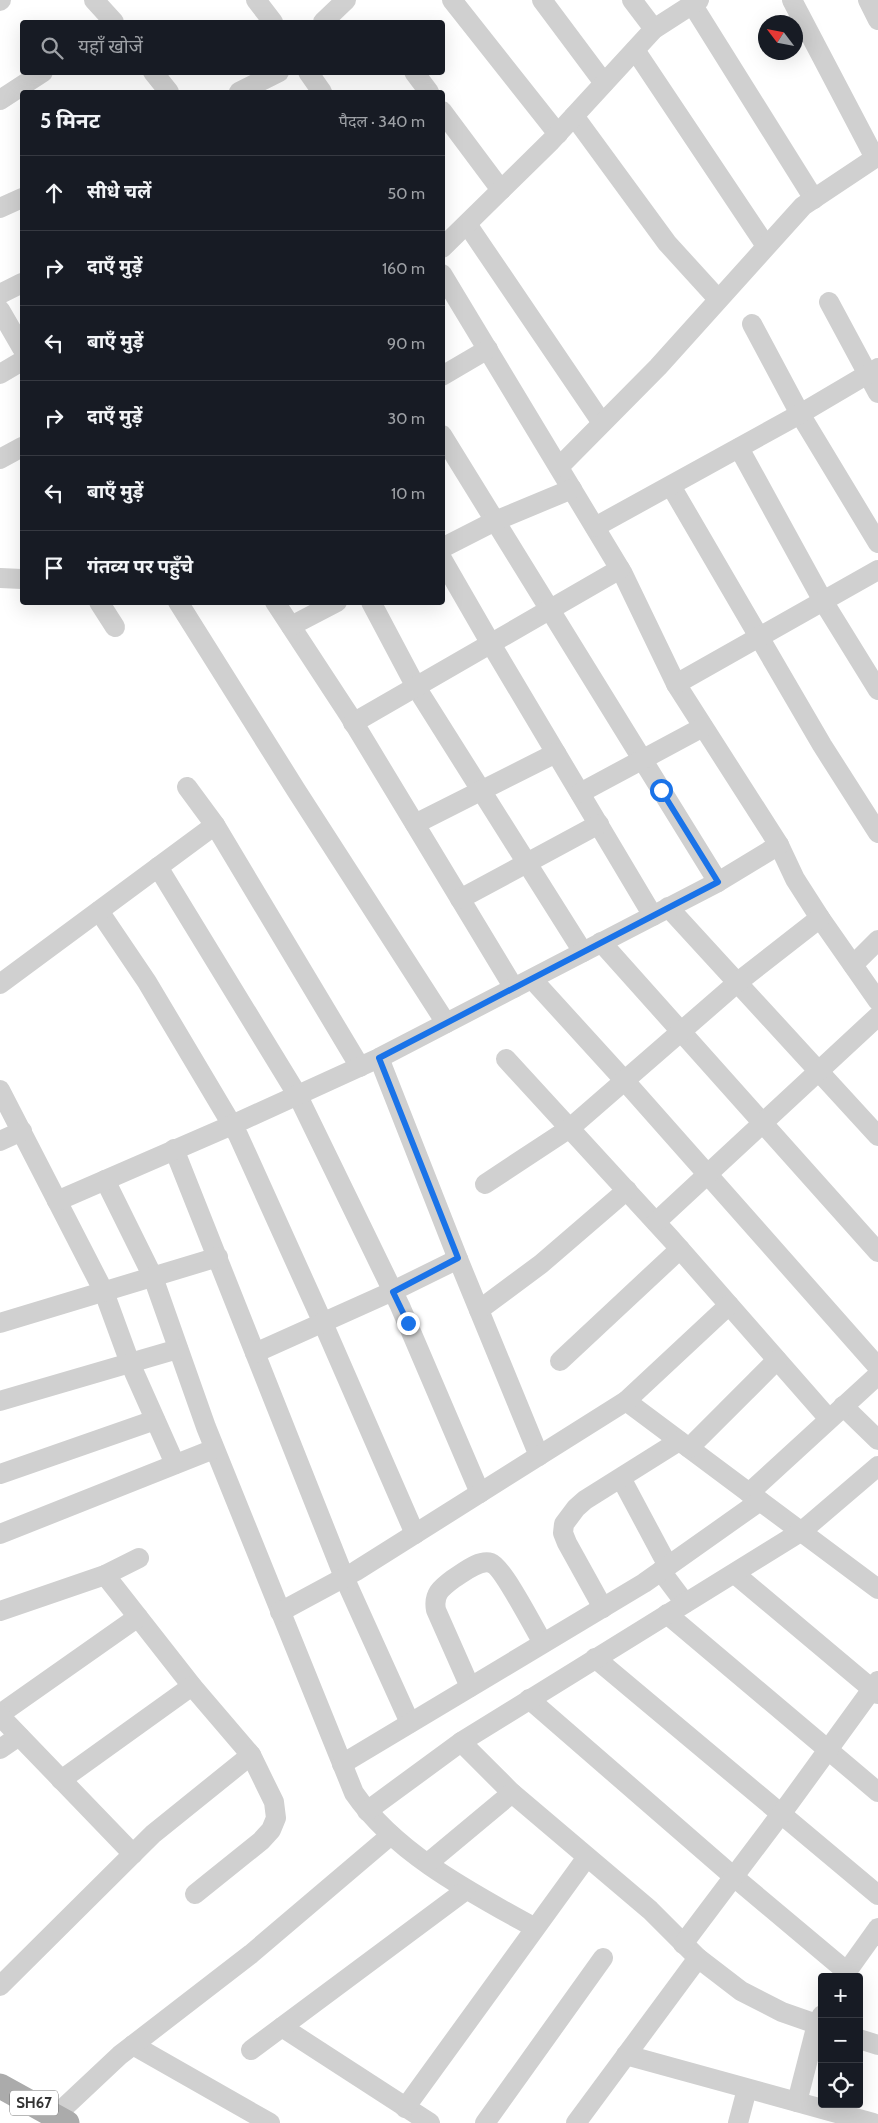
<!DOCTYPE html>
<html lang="hi">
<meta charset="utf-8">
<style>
:root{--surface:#171b24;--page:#242831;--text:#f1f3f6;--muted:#9ea1a6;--line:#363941}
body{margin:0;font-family:Cabin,"Noto Sans Devanagari",sans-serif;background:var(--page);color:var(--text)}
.controls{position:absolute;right:15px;bottom:15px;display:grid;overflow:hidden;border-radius:5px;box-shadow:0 5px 20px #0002}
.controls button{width:45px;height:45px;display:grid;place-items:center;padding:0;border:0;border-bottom:1px solid var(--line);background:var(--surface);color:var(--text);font:25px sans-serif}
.compass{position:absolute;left:758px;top:15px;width:45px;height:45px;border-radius:50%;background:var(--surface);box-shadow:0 5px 20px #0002;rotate:302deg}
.stop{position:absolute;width:15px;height:15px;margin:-11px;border:4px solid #1a73e8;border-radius:50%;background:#fff}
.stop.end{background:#1a73e8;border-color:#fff;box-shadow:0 1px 5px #0008}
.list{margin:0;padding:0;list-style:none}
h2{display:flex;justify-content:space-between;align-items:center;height:65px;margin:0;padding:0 20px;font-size:21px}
h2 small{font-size:16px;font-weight:400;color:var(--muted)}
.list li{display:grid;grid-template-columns:32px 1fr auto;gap:15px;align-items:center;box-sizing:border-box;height:75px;padding:0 20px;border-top:1px solid var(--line)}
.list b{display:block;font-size:19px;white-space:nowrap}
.list em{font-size:16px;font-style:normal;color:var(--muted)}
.icon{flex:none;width:28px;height:28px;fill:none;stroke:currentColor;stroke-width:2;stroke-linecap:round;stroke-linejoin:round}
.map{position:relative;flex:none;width:878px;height:2123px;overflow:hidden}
.search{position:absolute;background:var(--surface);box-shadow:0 5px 20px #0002;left:20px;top:20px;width:425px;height:55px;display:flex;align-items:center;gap:12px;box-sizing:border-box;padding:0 18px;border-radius:5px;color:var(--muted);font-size:19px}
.panel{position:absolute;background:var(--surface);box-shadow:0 5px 20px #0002;left:20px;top:90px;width:425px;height:515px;border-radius:5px}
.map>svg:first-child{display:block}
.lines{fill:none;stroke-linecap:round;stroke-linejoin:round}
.minor{stroke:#d0d0d0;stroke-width:20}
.major{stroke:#ababab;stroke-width:25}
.route{stroke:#1a73e8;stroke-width:6}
.labels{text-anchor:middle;stroke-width:5;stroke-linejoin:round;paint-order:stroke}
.shield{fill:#fff;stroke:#707070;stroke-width:1}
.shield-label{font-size:15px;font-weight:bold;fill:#333}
</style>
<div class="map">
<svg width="878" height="2123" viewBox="0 0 878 2123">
<rect width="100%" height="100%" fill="#fff"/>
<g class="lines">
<g class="minor">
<path d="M94 0 114 22"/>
<path d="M256 0 273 22"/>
<path d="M452 0 558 134"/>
<path d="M542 0 604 83"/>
<path d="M632 0 654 29"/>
<path d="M792 0 875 158"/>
<path d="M868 0 878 20"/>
<path d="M0 1 1 0"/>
<path d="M692 4 814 199"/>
<path d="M323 22 346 0"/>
<path d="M635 50 766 246"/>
<path d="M153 72 169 92"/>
<path d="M308 72 322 92"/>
<path d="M414 72 429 92"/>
<path d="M239 92 279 72"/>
<path d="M0 100 43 72"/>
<path d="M442 111 501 190"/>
<path d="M574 116 667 243 718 299"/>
<path d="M0 208 22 198"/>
<path d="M467 224 602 423"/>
<path d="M442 248 551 141 654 29 699 0"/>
<path d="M442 274 623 574 676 684 779 845 795 879 820 918 878 1001"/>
<path d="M0 294 22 283"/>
<path d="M829 302 878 393"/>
<path d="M0 310 22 348"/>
<path d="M752 324 800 414 878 543"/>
<path d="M0 374 22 361"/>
<path d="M442 376 488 349"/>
<path d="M442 435 718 882"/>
<path d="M739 448 823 601 878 690"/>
<path d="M0 459 22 447"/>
<path d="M559 467 658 367 803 206 878 156"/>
<path d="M671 486 822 745 878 833"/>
<path d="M595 527 800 414 878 368"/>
<path d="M442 548 495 521 572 489"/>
<path d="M442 559 491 644 653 916"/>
<path d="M0 578 22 579"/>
<path d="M99 602 115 627"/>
<path d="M178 602 296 790 446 1023"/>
<path d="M275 602 349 715 514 988"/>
<path d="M371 602 416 687 583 952"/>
<path d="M291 626 337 602"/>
<path d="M676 684 878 570"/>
<path d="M353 723 620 569"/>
<path d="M187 787 215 825 360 1067"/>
<path d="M580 793 703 727"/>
<path d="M415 824 556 753"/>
<path d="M158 867 298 1096 400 1306 480 1493"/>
<path d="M460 899 599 824"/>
<path d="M668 907 878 1136"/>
<path d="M99 911 147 982 238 1135 323 1323 415 1534"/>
<path d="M601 942 878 1252"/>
<path d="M853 965 878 940"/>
<path d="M532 979 624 1080 878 1367"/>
<path d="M0 984 215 825"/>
<path d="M379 1058 458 1259 539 1456"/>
<path d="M506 1059 672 1240 829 1419"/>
<path d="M0 1090 104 1292 130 1363 175 1464"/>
<path d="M0 1141 22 1131"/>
<path d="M174 1149 344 1577 410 1723"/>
<path d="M105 1180 153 1277 206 1427 354 1793C396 1854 472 1893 535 1928"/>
<path d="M485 1184 570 1128 738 982 820 918"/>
<path d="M57 1201 232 1125 379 1058 718 882 779 845"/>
<path d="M656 1222 878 1016"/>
<path d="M479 1310 541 1264 627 1190"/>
<path d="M0 1323 218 1257"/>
<path d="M255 1353 393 1291 458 1259"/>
<path d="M560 1361 680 1249"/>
<path d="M0 1401 178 1349"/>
<path d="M626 1401 878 1589"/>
<path d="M843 1406 878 1440"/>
<path d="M689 1448 777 1360"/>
<path d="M0 1474 155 1420"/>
<path d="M621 1478 668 1566"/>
<path d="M749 1493 878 1375"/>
<path d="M0 1534 214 1449"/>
<path d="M661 1571 685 1603"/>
<path d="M735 1574 878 1694"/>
<path d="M105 1575 192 1686 251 1755 274 1802 276 1818 271 1830 261 1841 195 1894"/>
<path d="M603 1608 567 1543 563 1533 564 1524 576 1508 585 1500 679 1441"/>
<path d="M0 1611 105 1575 139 1558"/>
<path d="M280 1612 356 1571 626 1401 729 1305"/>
<path d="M667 1614 878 1792"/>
<path d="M595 1658 878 1895"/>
<path d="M470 1687 436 1610C433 1594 441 1588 453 1579 463 1573 479 1559 491 1563 503 1567 535 1630 543 1643"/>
<path d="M529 1699 734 1877 846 1971"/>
<path d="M0 1714 138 1617"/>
<path d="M0 1716 133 1854"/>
<path d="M461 1742 512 1793 650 1910 698 1958 741 1991 782 2012 822 2026"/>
<path d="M0 1749 19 1736"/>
<path d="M342 1764 644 1583 760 1501"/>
<path d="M61 1780 192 1686"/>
<path d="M367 1811 461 1742 802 1531 878 1466"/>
<path d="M428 1863 512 1793"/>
<path d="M683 1944 790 1802 878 1681"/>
<path d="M843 1977 878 1928"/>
<path d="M0 1986 153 1834 251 1755"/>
<path d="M282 2027 430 2123"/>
<path d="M859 2039 878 2045"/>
<path d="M133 2045 270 2123"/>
<path d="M251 2050 466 1890"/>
<path d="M626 2055 873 2123"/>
<path d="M797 2102 817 2024 822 2015"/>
<path d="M405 2108 587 1857"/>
<path d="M55 2116 120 2055 251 1954 391 1835"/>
<path d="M485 2123 603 1958"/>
<path d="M576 2123 698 1958"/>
<path d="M738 2123 747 2089"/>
</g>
<path class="major" d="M0 2086 67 2123"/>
</g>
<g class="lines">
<path class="route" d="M408 1323 393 1292 458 1258 379 1058 718 882 661 790"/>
</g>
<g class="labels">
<rect class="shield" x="10" y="2090.5" width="48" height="25" rx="4"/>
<g class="shield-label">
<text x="34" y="2108">SH67</text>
</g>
</g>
</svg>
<div class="controls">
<button>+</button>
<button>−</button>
<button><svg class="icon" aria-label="locate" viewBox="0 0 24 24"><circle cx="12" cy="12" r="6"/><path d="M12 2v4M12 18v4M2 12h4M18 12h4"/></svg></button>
</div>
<svg class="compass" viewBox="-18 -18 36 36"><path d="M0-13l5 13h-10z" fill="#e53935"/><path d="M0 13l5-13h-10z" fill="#9ea1a6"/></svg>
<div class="stop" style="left:661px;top:790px"></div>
<div class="stop end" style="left:408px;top:1323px"></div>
<div class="search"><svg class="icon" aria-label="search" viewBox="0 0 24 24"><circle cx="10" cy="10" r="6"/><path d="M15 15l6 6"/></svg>यहाँ खोजें</div>
<section class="panel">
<h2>5 मिनट<small>पैदल · 340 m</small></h2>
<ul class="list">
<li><svg class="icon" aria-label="ahead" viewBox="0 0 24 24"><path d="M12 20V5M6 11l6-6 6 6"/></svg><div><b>सीधे चलें</b></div><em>50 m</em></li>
<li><svg class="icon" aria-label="right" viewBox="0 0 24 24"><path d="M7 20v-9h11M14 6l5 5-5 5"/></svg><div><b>दाएँ मुड़ें</b></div><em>160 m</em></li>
<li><svg class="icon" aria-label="left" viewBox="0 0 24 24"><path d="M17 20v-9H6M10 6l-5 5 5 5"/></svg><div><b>बाएँ मुड़ें</b></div><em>90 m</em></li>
<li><svg class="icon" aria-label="right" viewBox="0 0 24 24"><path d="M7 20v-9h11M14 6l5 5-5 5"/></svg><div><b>दाएँ मुड़ें</b></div><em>30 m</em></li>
<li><svg class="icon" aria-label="left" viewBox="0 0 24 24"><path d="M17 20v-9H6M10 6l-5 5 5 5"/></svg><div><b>बाएँ मुड़ें</b></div><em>10 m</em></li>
<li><svg class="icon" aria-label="arrive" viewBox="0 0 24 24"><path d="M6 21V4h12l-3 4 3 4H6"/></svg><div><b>गंतव्य पर पहुँचे</b></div></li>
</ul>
</section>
</div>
